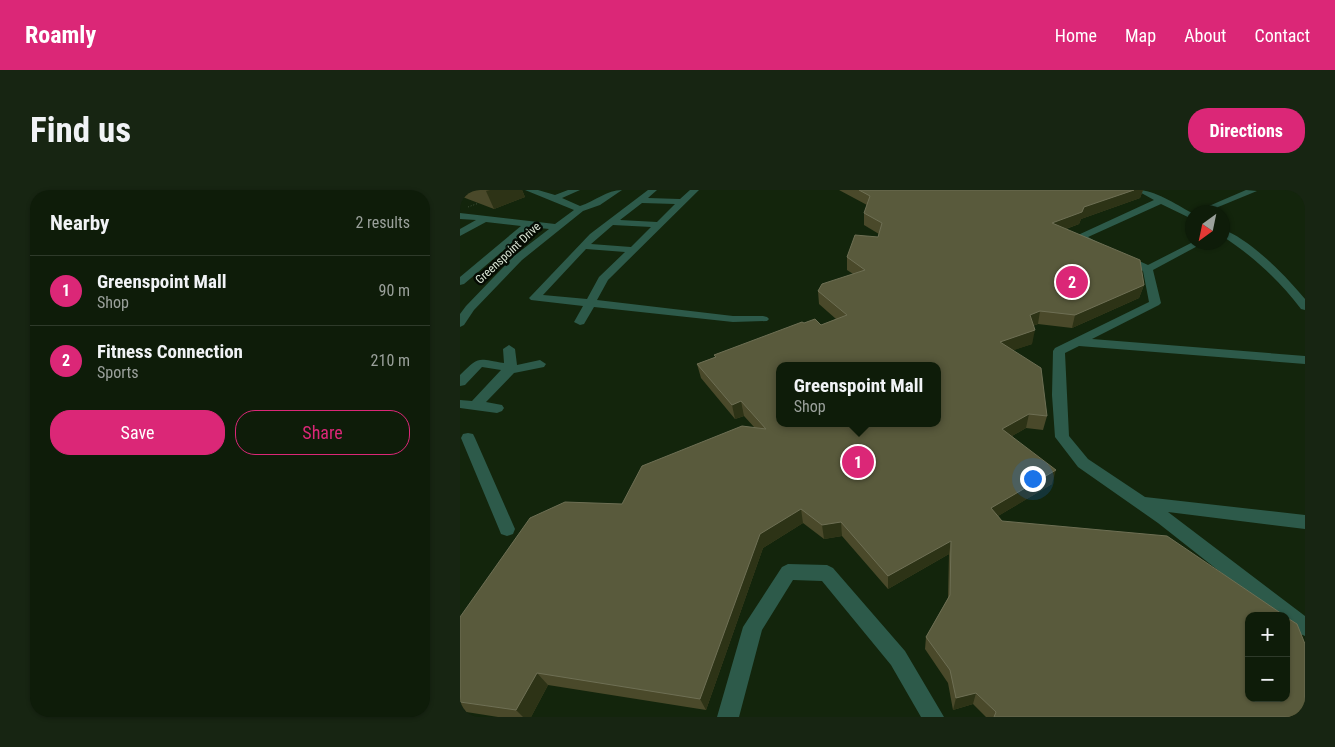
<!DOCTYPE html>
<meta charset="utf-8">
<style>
:root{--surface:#0e1c09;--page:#172512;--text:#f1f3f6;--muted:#9ba19c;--line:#2e3a2a;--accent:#db2777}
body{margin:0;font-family:"Roboto Condensed",sans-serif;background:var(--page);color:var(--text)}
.controls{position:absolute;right:15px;bottom:15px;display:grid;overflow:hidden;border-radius:10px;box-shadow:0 1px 4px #0004}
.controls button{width:45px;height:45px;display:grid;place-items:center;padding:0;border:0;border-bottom:1px solid var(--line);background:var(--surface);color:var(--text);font:25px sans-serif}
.compass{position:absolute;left:725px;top:15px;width:45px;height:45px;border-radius:50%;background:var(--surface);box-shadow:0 1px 4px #0004;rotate:213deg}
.you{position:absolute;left:572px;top:288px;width:18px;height:18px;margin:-12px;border:4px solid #fff;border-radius:50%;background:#1a73e8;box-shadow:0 0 0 8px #1a73e833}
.badge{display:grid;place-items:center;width:32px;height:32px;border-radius:50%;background:var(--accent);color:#fff;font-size:16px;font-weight:700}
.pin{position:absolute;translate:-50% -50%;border:2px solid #fff;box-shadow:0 1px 5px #0006}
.popup{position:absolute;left:316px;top:172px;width:165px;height:65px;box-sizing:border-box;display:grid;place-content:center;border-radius:10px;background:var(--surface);filter:drop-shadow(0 1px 4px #0005);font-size:16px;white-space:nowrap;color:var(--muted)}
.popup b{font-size:19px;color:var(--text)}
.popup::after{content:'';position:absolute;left:50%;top:100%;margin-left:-10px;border:10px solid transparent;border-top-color:var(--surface)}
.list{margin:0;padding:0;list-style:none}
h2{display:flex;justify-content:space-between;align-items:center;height:65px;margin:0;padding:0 20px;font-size:21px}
h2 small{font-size:16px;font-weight:400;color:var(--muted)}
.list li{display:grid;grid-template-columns:32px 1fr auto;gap:15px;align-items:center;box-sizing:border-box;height:70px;padding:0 20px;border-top:1px solid var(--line)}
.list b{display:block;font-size:19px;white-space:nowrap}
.list p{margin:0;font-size:16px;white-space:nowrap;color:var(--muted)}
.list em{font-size:16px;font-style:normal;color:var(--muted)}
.actions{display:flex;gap:10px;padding:15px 20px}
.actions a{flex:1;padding:11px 0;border:1px solid var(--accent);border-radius:20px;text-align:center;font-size:18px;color:var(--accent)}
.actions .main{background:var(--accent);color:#fff}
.map{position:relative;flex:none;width:845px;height:527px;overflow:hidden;border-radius:20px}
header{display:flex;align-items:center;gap:30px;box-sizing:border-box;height:70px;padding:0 25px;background:var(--accent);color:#fff}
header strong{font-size:24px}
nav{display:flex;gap:28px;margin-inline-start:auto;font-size:18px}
.intro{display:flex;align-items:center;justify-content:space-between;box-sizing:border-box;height:120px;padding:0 30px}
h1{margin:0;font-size:35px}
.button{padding:12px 22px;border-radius:20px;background:var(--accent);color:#fff;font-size:18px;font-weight:700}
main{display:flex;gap:30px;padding:0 30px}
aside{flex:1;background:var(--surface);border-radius:20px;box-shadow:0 1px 4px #0004}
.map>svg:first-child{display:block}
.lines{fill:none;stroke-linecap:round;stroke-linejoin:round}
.path{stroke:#6f7e69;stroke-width:1;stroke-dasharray:0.5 2.5;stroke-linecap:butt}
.minor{fill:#2d5a4a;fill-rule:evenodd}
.wall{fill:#4a492a}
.shaded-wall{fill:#2d3316}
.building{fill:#595a3c;stroke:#6e6f54;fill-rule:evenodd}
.labels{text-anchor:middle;stroke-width:5;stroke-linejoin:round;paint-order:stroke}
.far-street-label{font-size:12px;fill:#dae5d5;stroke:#050b03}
</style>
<header>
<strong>Roamly</strong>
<nav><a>Home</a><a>Map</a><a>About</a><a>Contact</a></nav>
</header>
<div class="intro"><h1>Find us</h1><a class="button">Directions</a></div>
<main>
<aside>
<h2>Nearby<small>2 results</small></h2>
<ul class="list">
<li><span class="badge">1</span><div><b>Greenspoint Mall</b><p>Shop</p></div><em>90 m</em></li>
<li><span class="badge">2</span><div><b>Fitness Connection</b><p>Sports</p></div><em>210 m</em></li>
</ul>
<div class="actions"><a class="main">Save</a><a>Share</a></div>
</aside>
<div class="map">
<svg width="845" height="527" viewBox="0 0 845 527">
<rect width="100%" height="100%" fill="#13250c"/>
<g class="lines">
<path class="path" d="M8 17 19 13"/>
<g class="minor">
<path d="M65 0H78L95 5 108 0H120L102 8 120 16C135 11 147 0 162 0L140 15 123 21 62 70 14 120 4 135 0 137V124L6 116 54 66 89 39 71 37 4 94 0 95V87L61 36 26 32 0 46V39L16 30 0 29V23L95 34 114 20Z"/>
<path d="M188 0H197L188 8 220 9 230 0H239L148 90 137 110 273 126H303L307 127 309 129 307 131 273 132 134 117 124 134 120 135 114 132 123 116 71 110 69 108 71 106 130 44ZM182 13 215 14 197 32 160 30ZM153 35 191 37 171 57 131 54ZM126 59 165 62 139 87 127 109 83 105Z"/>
<path d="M676 0C696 0 715 14 732 23V29L701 14 628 47 639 53V57H633L618 49V45L694 10Z"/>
<path d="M786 0 797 1 746 22H735Z"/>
<path d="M762 39C790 49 827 87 845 109V120L841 119C819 90 793 66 762 46Z"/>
<path d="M733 52H745L693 80 701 113 699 115 632 149 845 166V174L619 156 605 163 609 246 628 269 685 307 845 325V339L708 322 845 426V446L838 443 826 434V426H816L698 333 618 277 595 247 592 205 593 161 595 158 689 112 683 81 660 70V66H668L688 75Z"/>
<path d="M49 155 55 159 57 175 80 170 86 174 84 177 54 183 26 212 42 215 44 218 42 221 37 223 0 218V210L12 211 41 180 22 177 5 195 0 196V185C20 165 17 169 44 173L43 159Z"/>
<path d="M8 243 13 244 15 248 55 339 53 344 47 346 41 344 39 339 1 248 3 244Z"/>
<path d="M328 374 367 375 373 378 445 461 484 527H461L431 475 362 391 333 390 302 440 279 527H257L283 437 322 377Z"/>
</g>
</g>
<g class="wall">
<path d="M0 0H62L65 7 34 19 0 6Z"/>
<path d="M379 0H683L680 8 621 29 619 34 606 39 684 95 679 108 612 138 578 134 573 136 572 154 553 160 587 226 583 240 566 238 552 246 592 294 538 326 542 331 845 527H526L513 514 493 520 488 493 465 459 466 447 488 408 489 364 428 399 382 346 364 349 343 333 303 358 246 520 88 495 71 527H38L0 521V427L162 314 294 237 284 226 275 229 241 188 237 174 255 167 254 165 344 133 361 135 376 129 359 114 358 101 393 84 387 80V67L418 47 419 44 404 35V23L407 15Z"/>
</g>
<g class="shaded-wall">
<path d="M30 0H62L65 7 34 19 26 1Z"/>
<path d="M674 0H683L680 8 621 29 619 34 589 45 592 33 624 17Z"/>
<path d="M684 95 679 108 612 138 615 125Z"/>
<path d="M580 121 578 134 567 138 570 125Z"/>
<path d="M575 140 572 154 537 166 540 152Z"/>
<path d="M281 211 284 226 275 229 272 215Z"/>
<path d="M569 224 566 238 540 253 542 239Z"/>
<path d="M596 280 592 294 528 332 531 318Z"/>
<path d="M341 319 343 333 303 358 246 520 240 509 300 344Z"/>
<path d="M381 332 382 346 364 349 362 335Z"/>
<path d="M491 351 489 364 428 399V386Z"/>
<path d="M77 483 88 495 71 527H63L56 520Z"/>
<path d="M516 503 513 514 493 520 496 508Z"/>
</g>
<path class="building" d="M399 0H674L624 17 622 22 592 33 680 70 684 95 615 125 580 121 570 125 575 140 540 152 581 178 587 226 569 224 542 239 596 280 531 318 542 331 707 346 825 426H789V508H826V427L837 434 845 454V527H534L536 522 516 503 496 508 490 480 466 447 490 405 491 351 428 386 381 332 362 335 341 319 300 344 240 509 77 483 56 520 0 512V427L70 328 105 312 162 314 182 276 282 236 306 239 281 211 272 215 237 174 256 167 254 165 342 132 344 133 355 129 361 135 387 125 358 101 362 94 405 80 387 67 395 45 418 47 422 33 404 23 410 6ZM319 176H477V233H319Z"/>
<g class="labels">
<g class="far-street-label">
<text transform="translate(48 63) rotate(-43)" y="4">Greenspoint Drive</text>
</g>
</g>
</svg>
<div class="controls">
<button>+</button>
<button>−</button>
</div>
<svg class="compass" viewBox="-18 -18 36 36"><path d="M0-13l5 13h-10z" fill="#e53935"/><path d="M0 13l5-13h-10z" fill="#9ba19c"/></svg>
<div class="you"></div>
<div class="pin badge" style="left:398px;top:272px">1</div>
<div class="popup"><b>Greenspoint Mall</b>Shop</div>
<div class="pin badge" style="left:612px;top:92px">2</div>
</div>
</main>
